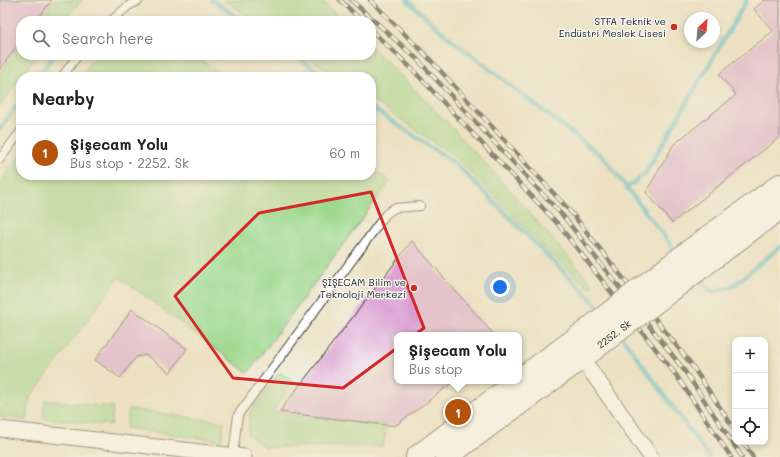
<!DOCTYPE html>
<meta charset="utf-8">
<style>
:root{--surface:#fff;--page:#f6f6f6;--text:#222;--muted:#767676;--line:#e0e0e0;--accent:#b45309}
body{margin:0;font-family:Mali,sans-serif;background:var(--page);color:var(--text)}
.controls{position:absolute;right:12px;bottom:12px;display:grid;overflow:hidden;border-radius:8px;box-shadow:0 2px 6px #0003}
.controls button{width:36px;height:36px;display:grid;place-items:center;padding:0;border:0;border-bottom:1px solid var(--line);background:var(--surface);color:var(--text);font:20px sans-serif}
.compass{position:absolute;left:684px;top:12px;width:36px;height:36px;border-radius:50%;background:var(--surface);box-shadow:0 2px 6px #0003;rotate:26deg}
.you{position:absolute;left:500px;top:287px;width:14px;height:14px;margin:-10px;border:3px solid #fff;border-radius:50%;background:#1a73e8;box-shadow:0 0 0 6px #1a73e833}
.badge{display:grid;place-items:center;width:26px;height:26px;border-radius:50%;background:var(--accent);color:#fff;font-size:13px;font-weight:700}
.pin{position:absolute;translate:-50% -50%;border:2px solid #fff;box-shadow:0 1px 4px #0006}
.popup{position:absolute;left:394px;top:332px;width:128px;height:52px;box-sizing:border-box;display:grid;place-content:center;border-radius:8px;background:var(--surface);filter:drop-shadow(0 1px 3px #0005);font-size:13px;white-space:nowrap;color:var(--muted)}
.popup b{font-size:15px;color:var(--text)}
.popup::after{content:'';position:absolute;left:50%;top:100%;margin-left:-8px;border:8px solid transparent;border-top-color:var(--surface)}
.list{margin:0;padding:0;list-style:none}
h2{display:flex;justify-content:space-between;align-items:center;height:52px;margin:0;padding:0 16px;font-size:17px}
h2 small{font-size:13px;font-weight:400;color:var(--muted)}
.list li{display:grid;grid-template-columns:26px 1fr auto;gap:12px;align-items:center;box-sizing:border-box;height:56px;padding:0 16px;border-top:1px solid var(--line)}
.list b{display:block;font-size:15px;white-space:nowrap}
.list p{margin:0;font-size:13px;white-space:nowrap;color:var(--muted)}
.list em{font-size:13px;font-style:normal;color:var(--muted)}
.icon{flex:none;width:22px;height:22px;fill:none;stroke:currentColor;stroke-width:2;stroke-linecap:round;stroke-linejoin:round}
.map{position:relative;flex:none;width:780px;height:457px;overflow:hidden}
.search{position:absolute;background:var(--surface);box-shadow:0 2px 6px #0003;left:16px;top:16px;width:360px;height:44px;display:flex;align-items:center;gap:10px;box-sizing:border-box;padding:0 14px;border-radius:16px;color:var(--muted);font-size:15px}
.panel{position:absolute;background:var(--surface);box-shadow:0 2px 6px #0003;left:16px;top:72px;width:360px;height:108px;border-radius:16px}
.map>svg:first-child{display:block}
.green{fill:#9dd88b;stroke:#5c7a54}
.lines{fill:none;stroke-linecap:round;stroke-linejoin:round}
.stream{stroke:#4bb8c5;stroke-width:4.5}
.building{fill:#da9dd2}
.service-casing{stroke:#3b3a35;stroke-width:10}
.minor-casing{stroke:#3b3a35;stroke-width:17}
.primary-casing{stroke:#3b3a35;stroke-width:24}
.service{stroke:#fff;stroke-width:8}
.minor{stroke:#fff;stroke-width:15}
.primary{stroke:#fff;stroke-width:22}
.rail-casing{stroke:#1c1c1c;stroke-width:4.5}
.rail{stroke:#f6f6f2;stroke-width:3;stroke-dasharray:9;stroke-linecap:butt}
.primary-bridge-casing{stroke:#3b3a35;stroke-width:24;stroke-linecap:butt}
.primary-bridge{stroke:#fff;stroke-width:22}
.marked{fill:none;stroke:#d62828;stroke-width:3;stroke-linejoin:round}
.poi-dot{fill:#c8321e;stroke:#f6f6f2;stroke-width:1.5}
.labels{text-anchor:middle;stroke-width:3;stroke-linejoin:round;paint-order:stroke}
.poi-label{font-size:10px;fill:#1c1c1c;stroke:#f6f6f2;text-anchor:end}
.street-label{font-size:10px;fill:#1c1c1c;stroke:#f6f6f2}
</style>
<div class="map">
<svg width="780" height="457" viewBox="0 0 780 457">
<rect width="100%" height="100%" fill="#f6f6f2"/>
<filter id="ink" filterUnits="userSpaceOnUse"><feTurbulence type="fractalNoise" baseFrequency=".025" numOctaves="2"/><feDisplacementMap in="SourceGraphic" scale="8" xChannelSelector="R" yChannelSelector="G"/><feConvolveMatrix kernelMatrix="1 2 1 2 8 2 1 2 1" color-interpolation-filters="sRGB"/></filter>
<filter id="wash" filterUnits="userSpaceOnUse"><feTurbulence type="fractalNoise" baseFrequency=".012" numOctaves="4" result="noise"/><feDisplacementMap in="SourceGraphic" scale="16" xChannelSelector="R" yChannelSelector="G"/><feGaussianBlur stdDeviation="0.9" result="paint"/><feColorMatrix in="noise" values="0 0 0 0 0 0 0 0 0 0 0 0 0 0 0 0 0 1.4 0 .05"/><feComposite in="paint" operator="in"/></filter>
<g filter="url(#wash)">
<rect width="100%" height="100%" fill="#ece2c3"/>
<g class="green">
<path d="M54 0H83L62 21H38Z"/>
<path d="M224 0H321L344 21H255Z"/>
<path d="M21 44V55H37L0 106V72Z"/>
<path d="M371 47C451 121 521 204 593 285L590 289 546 249 457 158 371 99V77H338L305 55H371Z"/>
<path d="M96 55H193L227 77H79Z"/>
<path d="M21 154V175H371V169L390 181 248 373 119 277 30 398 27 421 0 417V182Z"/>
<path d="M280 372 293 382 272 412 387 425 383 446 265 447 248 434 250 412Z"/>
<path d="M45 400 113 407 111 425 43 418Z"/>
<path d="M129 409 224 422 221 441 126 428Z"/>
</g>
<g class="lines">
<g class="stream">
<path d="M212 0 243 21"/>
<path d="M407 0 447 36 604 158 677 253"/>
<path d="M294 55 326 77"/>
<path d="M38 77 54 55"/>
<path d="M371 107 456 164 602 310"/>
<path d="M0 129 21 100"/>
<path d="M627 188 645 174 747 0"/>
<path d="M698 276 712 292 733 286 780 247"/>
<path d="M621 335 709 457"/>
</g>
</g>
<g id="blocks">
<g class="building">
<path d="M0 0H52L36 21H21V41L0 69Z"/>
<path d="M765 0H780V137L672 223 646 192 674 144 736 95 719 74 773 31 754 9Z"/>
<path d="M412 241 494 335H397V381H455L395 426 279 412Z"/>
<path d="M132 309 187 349 170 373 146 355 136 357 120 378 95 360Z"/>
</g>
</g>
</g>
<g filter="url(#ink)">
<use href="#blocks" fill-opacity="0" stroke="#3b3a35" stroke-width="1"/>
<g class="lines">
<g class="service-casing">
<g id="service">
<path d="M111 21 128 6 139 0"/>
<path d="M62 77 78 55"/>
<path d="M0 159 21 131"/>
<path d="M233 455 238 415 386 214 394 208 420 206"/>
</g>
</g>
<g class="minor-casing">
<g id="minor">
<path d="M577 351 651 457"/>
<path d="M0 429 244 457"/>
</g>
</g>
<g class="primary-casing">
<g id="primary">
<path d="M692 249 780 185"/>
<path d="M703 266 780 208"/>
<path d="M519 380 581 335"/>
<path d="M417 457 518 381"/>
<path d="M446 457 594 349"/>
</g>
</g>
<use href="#service" class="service"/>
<use href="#minor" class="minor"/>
<use href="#primary" class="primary"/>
<g class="rail-casing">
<g id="rail">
<path d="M340 0 362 21"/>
<path d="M351 0 417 59 564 217 684 370 742 457"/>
<path d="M370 0 423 52 570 211 691 364 735 430"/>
<path d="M371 30 410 67 557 223 676 375 731 457"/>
<path d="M743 442 753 457"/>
</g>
</g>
<use href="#rail" class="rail"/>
<g class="primary-bridge-casing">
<g id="primary-bridge">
<path d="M581 335 692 249"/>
<path id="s1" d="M594 349 703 266"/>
</g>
</g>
<use href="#primary-bridge" class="primary-bridge"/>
</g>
</g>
<path d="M0 0H780V457H0ZM371 192 424 328 343 388 233 378 175 296 259 213Z" fill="#ece2c3" fill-opacity=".55" fill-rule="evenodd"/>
<path class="marked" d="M371 192 424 328 343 388 233 378 175 296 259 213Z"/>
<g class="poi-dot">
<circle cx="674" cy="27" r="4"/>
<circle cx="414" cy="288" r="4"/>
</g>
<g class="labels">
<g class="poi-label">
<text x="666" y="25">STFA Teknik ve<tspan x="666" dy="12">Endüstri Meslek Lisesi</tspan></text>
<text x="406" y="286">ŞİŞECAM Bilim ve<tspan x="406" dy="12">Teknoloji Merkezi</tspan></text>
</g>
<g class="street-label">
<text dy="4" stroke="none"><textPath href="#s1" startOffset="25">2252. Sk</textPath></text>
</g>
</g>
</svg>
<div class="controls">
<button>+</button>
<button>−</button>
<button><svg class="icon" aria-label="locate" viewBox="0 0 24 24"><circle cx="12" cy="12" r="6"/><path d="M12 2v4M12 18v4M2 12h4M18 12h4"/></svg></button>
</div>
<svg class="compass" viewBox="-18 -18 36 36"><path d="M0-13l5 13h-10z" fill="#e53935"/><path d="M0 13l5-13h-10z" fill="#767676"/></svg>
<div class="you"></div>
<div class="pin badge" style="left:458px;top:412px">1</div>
<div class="popup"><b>Şişecam Yolu</b>Bus stop</div>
<div class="search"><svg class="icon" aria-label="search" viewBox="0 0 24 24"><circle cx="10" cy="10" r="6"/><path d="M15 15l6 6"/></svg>Search here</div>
<section class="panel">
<h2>Nearby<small></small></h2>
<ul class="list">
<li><span class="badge">1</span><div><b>Şişecam Yolu</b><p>Bus stop · 2252. Sk</p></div><em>60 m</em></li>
</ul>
</section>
</div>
